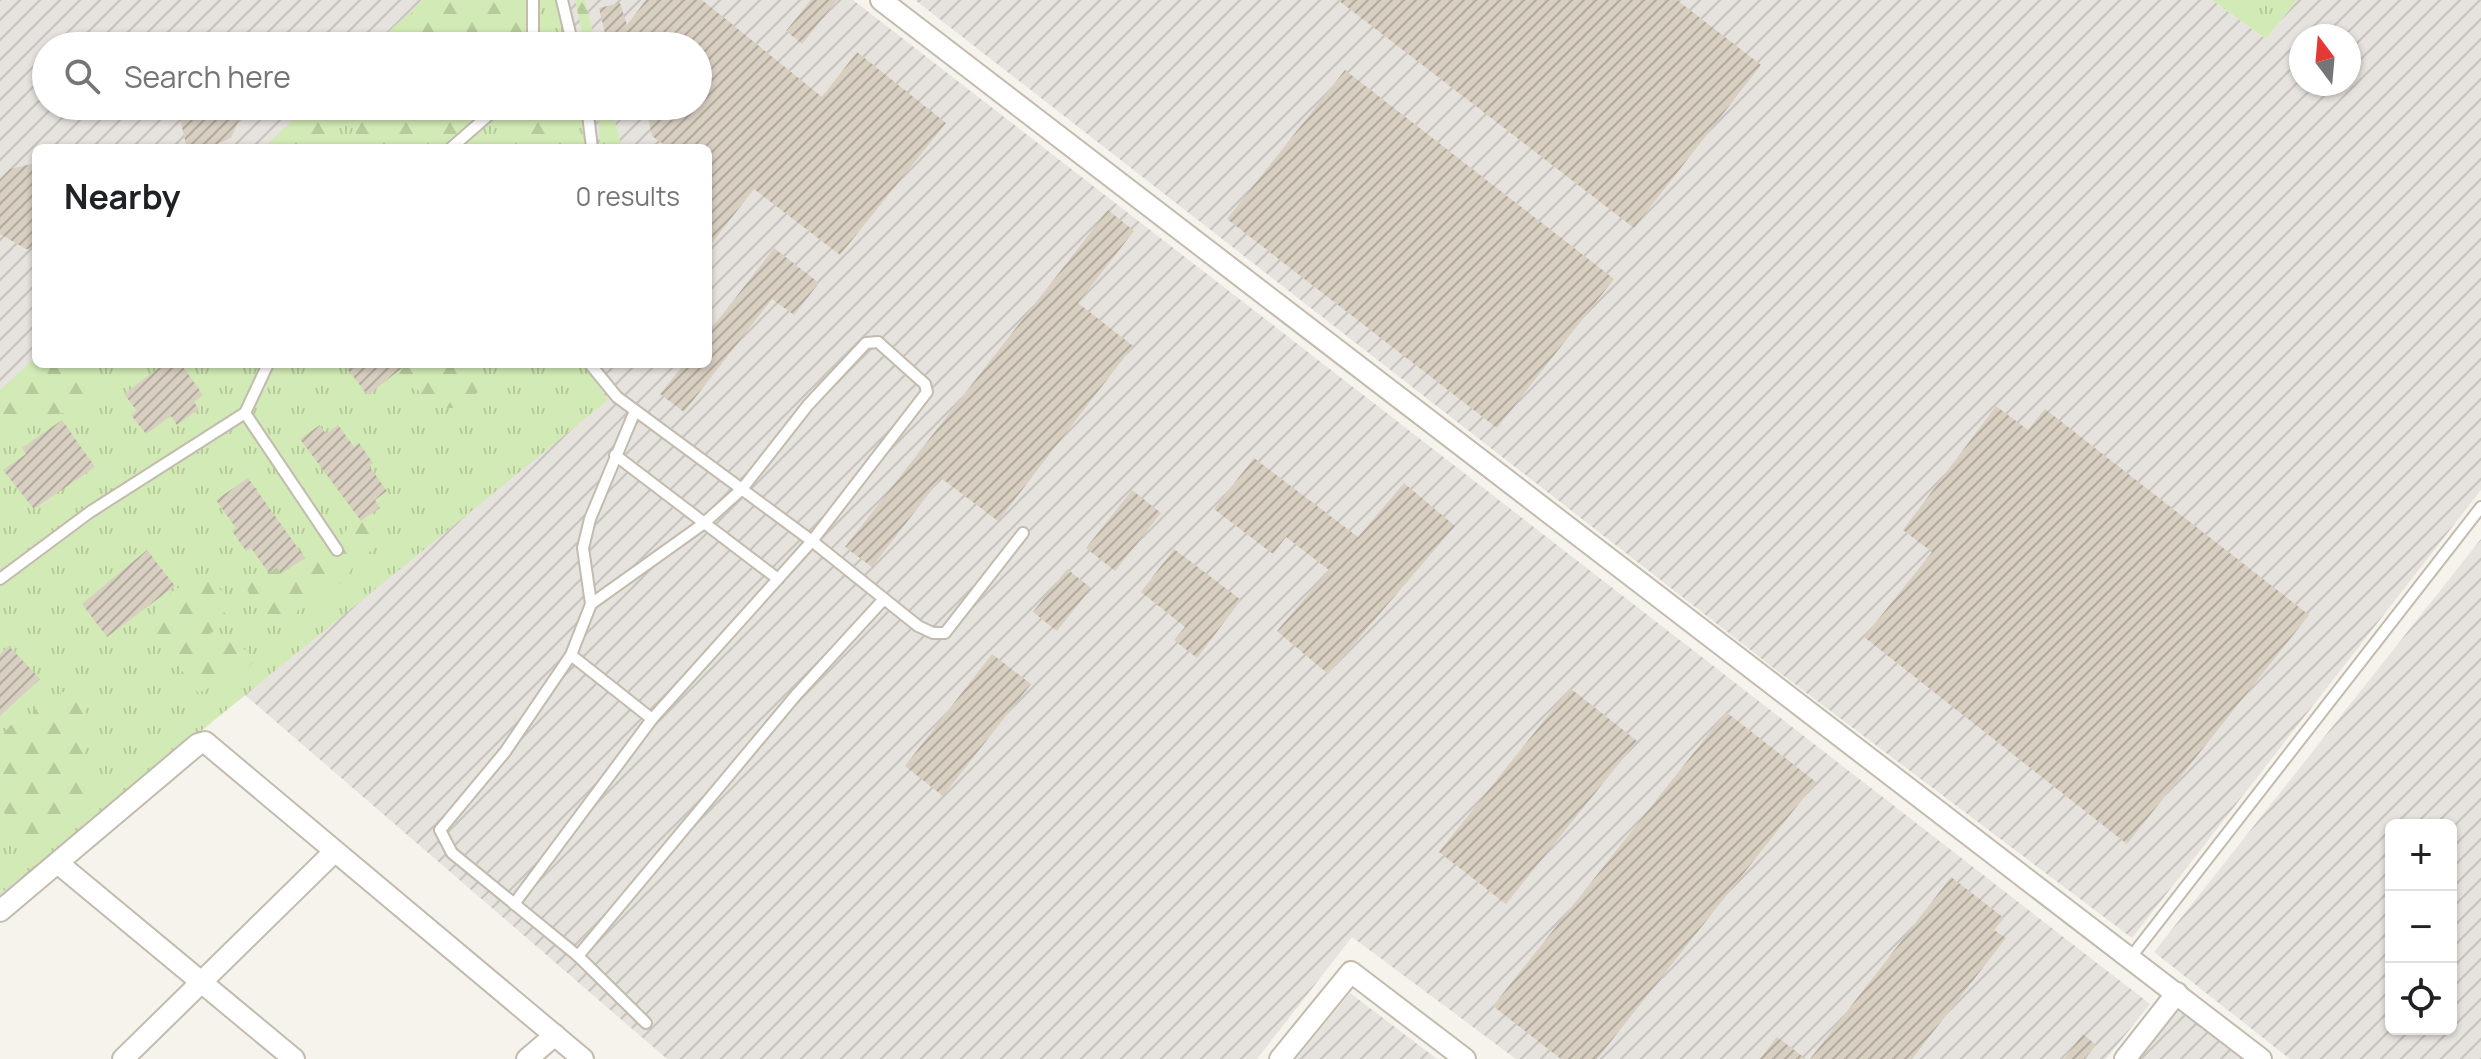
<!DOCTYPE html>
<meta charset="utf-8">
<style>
:root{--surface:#fff;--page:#f2f2f2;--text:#202124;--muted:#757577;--line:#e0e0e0}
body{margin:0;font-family:Manrope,sans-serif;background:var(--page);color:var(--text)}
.controls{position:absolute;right:24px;bottom:24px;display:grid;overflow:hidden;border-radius:12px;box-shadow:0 2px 6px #0004}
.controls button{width:72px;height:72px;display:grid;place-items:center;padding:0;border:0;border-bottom:2px solid var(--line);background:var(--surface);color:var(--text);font:40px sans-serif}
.compass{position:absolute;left:2289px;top:24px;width:72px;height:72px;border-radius:50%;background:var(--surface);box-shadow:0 2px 6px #0004;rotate:344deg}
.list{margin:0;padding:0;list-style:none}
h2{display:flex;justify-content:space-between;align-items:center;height:104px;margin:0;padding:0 32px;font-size:34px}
h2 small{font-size:26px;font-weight:400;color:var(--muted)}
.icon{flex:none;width:44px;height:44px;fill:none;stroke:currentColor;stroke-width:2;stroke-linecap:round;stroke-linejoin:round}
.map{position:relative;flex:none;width:2481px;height:1059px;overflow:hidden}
.search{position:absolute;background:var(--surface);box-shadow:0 2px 6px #0004;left:32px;top:32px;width:680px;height:88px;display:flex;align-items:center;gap:20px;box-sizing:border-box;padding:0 28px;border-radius:44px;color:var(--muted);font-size:30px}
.panel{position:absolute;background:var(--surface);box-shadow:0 2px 6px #0004;left:32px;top:144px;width:680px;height:224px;border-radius:12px}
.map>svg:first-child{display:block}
.industrial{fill:url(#industrial-furrows);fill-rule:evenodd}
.grass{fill:url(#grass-tufts)}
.forest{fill:url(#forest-firs)}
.building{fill:url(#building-hatch)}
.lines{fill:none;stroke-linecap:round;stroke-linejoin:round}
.service-casing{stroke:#c2bbae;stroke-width:14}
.minor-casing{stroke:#c2bbae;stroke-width:24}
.service{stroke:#fff;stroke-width:10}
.minor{stroke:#fff;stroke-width:20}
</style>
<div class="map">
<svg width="2481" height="1059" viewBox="0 0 2481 1059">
<defs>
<pattern id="industrial-furrows" width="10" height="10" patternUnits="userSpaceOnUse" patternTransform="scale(2)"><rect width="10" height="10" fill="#e6e2dd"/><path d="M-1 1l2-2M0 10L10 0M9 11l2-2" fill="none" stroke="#c7c3be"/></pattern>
<pattern id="grass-tufts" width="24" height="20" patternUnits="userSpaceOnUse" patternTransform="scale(2)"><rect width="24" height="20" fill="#d2eab5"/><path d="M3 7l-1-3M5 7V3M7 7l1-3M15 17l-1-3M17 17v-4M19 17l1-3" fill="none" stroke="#b6ca9c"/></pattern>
<pattern id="forest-firs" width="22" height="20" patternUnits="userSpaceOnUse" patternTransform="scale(2)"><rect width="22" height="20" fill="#d2eab5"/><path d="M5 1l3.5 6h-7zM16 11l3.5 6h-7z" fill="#b6ca9c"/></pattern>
<pattern id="building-hatch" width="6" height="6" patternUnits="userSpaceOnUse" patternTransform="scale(2)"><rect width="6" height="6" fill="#d8cfc1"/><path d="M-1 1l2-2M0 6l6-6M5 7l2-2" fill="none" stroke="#b1aa9e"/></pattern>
</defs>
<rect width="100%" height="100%" fill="#f6f3ec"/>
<g class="industrial">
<path d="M0 0H853L2150 1004 2106 1059H1516L1352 937 1257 1059H667L245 695 0 897ZM46 46H698V106H46ZM36 148H708V364H36Z"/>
<path d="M915 0H2212L2266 39 2297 0H2481V490L2132 938 1780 673ZM2301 36H2349V84H2301Z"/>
<path d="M2481 539V1059H2290L2154 952ZM2451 825V1029H2391V825Z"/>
<path d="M1350 993 1437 1059H1296Z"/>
<path d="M2176 1004 2244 1059H2131Z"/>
</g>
<g class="grass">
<path d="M423 0H558L567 46H373Z"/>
<path d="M2212 0H2297L2266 39Z"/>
<path d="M308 106H580L585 148H263Z"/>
<path d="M36 357V364H584L608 400 0 894V390Z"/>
</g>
<g class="forest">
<path d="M426 0H538L537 25 528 46H376Z"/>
<path d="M575 0H585L596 46H585Z"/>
<path d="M311 106H489L440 148H340L355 136 357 124 350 119 341 127 339 123 311 148H265Z"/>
<path d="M598 106H611L622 148H600Z"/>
<path d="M541 111 557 119 563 134 560 148H492L527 116Z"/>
<path d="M36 359V364H82L89 377 91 396C76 416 48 417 26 412L8 429 0 444V392Z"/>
<path d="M400 364C424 364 451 360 473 375L478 392 458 408H435L425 395 413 387 405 396 393 384 390 372Z"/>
<path d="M356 513 370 515 385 541 355 562 349 574 330 593 302 605 291 620 271 623 253 604 246 586C256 566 271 570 282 552L316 543 327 536 339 540 348 528 345 520Z"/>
<path d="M209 576 215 586 226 594 221 609 231 619 205 637 210 643C227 636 243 646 255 659L246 671 198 693 181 669 184 657C178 653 167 649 163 644 132 612 179 581 209 576Z"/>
<path d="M63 692 79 698 91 724 78 769 99 788 96 796 80 800C70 820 47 832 29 846L18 842 0 803V738L16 719 30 727C31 705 45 700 63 692Z"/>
</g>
<g class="building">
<path d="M646 0H702L822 97 857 52 946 123 840 255 754 189 708 248V148H669L652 136 646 106H698V46H608L599 8 620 3 627 25Z"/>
<path d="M811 0H837L802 44 786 31Z"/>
<path d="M1338 0H1677L1761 65 1634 228Z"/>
<path d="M1345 70 1614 279 1497 428 1227 219Z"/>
<path d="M183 106H237L239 119 231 138 215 145 186 144 179 115Z"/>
<path d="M36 163V248L26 249 0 234V180L10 169Z"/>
<path d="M1108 210 1134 231 1078 303 1133 346 998 521 941 478 872 567 845 547Z"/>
<path d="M774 248 819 283 794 315 772 299 684 412 660 394 684 364H708V333Z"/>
<path d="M164 364H181L203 395 194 402 199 409 177 425 171 416 146 434 131 415 137 411 124 394Z"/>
<path d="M343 364H407L368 395Z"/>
<path d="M1996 406 2028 430 2045 409 2309 615 2127 844 1864 637 1932 552 1903 530Z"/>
<path d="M62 420 95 467 34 509 3 470 26 454 22 448Z"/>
<path d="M320 425 326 434 338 425 354 447 359 443 373 463 369 466 387 491 375 500 380 508 361 521 300 439Z"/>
<path d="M1254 458 1358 537 1404 483 1455 526 1328 674 1277 631 1329 570 1286 537 1273 554 1214 509Z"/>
<path d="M248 478 305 558 281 574 277 567 269 573 251 548 246 551 232 531 236 528 216 500Z"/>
<path d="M1132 490 1161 513 1115 571 1086 548Z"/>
<path d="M1174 549 1241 600 1197 658 1174 640 1185 627 1141 592Z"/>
<path d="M147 550 175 586 107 637 82 604Z"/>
<path d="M1067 569 1091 588 1057 631 1033 612Z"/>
<path d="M9 646 40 679 0 716V654Z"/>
<path d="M992 654 1031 684 943 796 905 766Z"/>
<path d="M1570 688 1637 741 1506 904 1439 852Z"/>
<path d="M1726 712 1816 782 1597 1059H1561L1493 1006Z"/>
<path d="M1951 877 2004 918 1994 930 2006 938 1912 1059H1810Z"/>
<path d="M2083 1034 2096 1045 2085 1059H2064Z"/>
<path d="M1777 1037 1806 1059H1760Z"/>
</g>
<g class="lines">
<g class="service-casing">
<g id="service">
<path d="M533 0V46"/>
<path d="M562 0 573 46"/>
<path d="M587 106 592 148"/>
<path d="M451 148 499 106"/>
<path d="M590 364 617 397 812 541 918 626 933 633H945L1023 533"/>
<path d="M635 411 590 519 583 548 591 604 571 655 505 752 440 830 452 853 578 956 646 1023"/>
<path d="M245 413 337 550"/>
<path d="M615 455 778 579"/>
<path d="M0 579 90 512 245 413 268 364"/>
<path d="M571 655 652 719"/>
<path d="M514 904 652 719 812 541 927 392 925 384 878 342 866 343 808 405 742 489 703 524 591 604"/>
<path d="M578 956 796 695 884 599"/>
<path d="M2131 957 2481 507"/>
</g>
</g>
<g class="minor-casing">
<g id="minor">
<path d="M881 0 2261 1059"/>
<path d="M59 864 294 1059"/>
<path d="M0 911 198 744 205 742 583 1059"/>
<path d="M123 1059 333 853"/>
<path d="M527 1059 555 1035"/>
<path d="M1280 1059 1351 972 1465 1059"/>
<path d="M2125 1059 2177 993"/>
</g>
</g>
<use href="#service" class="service"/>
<use href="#minor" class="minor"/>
</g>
</svg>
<div class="controls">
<button>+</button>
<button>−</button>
<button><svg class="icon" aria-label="locate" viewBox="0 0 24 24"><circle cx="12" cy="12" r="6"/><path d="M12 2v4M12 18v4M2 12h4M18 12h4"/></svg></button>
</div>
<svg class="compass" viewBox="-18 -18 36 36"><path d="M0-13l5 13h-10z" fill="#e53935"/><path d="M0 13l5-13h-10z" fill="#757577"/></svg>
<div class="search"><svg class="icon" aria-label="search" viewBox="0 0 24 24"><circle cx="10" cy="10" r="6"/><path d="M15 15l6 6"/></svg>Search here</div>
<section class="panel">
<h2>Nearby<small>0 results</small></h2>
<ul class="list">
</ul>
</section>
</div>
